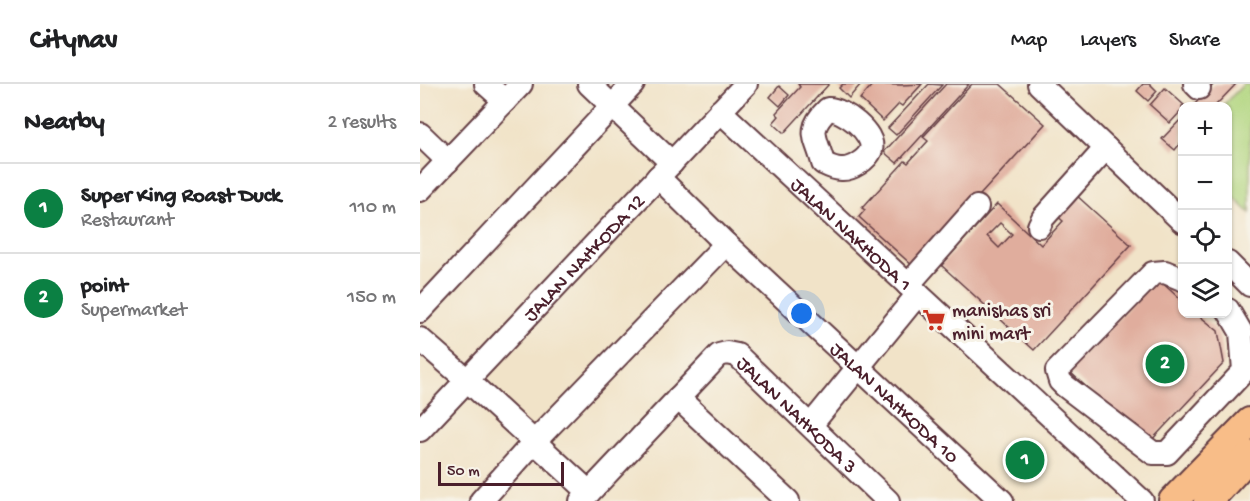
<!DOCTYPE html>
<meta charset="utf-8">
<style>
:root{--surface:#fff;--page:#f2f2f2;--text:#202124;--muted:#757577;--line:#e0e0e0;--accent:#0b8043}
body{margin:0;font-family:"Gochi Hand",sans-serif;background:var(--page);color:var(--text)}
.controls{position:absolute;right:18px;top:18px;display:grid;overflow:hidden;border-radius:12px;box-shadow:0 2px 4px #0004}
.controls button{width:54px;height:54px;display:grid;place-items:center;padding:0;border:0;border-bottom:2px solid var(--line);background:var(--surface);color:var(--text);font:30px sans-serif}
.scale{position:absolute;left:18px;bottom:15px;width:126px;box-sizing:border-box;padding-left:6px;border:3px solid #4a1f2b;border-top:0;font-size:16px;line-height:21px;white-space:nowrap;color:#4a1f2b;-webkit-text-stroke:4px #f7f3e8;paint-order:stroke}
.you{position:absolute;left:382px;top:230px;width:21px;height:21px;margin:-15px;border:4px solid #fff;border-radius:50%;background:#1a73e8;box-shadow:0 0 0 9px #1a73e833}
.badge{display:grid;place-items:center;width:39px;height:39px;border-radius:50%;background:var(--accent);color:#fff;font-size:20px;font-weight:700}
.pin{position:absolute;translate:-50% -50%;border:3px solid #fff;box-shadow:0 2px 6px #0006}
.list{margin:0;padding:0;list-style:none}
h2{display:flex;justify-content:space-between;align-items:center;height:78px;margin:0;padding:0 24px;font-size:26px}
h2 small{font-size:20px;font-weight:400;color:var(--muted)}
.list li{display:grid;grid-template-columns:39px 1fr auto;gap:18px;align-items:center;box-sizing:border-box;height:90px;padding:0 24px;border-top:2px solid var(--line)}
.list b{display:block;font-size:22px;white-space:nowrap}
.list p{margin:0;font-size:20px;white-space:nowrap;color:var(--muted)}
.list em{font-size:20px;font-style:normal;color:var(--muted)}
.icon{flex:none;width:33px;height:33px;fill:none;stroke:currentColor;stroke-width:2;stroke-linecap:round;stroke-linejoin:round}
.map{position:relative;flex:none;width:830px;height:417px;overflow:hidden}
header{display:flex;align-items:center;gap:36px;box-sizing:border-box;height:84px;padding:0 30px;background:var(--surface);border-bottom:2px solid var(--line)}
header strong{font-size:28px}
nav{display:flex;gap:33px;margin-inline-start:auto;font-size:21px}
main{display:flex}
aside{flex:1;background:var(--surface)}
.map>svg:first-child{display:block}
.green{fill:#b0d57e;stroke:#7d7a54;stroke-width:1.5}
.building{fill:#e0ad9d;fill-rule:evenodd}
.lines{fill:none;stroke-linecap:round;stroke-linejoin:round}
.minor-casing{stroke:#633c43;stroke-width:26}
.major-casing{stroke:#633c43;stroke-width:32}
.minor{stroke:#fff;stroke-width:22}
.major{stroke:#f8bd88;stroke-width:28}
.labels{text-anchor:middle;stroke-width:6;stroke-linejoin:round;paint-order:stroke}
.street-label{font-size:20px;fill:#4a1f2b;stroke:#f7f3e8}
.poi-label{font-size:20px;fill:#4a1f2b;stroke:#f7f3e8;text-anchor:start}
</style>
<header>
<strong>Citynav</strong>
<nav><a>Map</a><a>Layers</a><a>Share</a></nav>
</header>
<main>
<aside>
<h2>Nearby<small>2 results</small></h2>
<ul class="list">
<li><span class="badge">1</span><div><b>Super King Roast Duck</b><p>Restaurant</p></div><em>110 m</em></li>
<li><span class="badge">2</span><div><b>point</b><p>Supermarket</p></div><em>150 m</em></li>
</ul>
</aside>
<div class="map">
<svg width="830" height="417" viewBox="0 0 830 417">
<rect width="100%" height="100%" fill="#f7f3e8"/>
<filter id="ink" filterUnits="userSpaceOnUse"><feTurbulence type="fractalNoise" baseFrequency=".0167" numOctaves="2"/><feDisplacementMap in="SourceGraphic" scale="12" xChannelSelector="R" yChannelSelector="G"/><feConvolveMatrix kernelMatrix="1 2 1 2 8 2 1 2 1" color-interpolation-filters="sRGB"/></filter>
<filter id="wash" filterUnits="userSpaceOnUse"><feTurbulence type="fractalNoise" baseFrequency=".008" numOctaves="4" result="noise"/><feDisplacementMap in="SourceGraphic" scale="24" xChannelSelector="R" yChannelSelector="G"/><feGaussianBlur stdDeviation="1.35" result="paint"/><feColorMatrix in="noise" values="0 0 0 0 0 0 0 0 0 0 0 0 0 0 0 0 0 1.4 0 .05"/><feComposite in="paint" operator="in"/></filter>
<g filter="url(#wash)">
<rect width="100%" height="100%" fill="#f1e3c8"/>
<path class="green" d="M824 0H830V129L808 108V22H802Z"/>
<g id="blocks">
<g class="building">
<path d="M378 0H409L364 49 353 39 359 32 356 29 380 3Z"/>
<path d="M423 0H441L429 14 419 4Z"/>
<path d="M453 0 481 1 502 0 482 22 479 20 463 37 440 15Z"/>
<path d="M509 0 522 1 476 51 468 44Z"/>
<path d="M526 0H549L477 79 464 68Z"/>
<path d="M552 0H580L625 40 494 183 439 133 445 126 442 124 485 77 488 79 508 57 503 53Z"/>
<path d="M723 0H730L737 7 728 17 717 7Z"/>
<path d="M794 0H816L795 22H773Z"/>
<path d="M359 2 369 11 360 22 350 13Z"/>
<path d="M745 4 765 22H762V26L750 39 730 21Z"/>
<path d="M762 34V57L755 66 742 55Z"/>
<path d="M655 110 711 161 614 266 521 181 577 120 621 161 643 137 636 131ZM580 139 592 150 579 164 567 152Z"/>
<path d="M737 194 762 217V230H777L798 247 804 279 728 360 649 287Z"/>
</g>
</g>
</g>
<g filter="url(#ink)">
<use href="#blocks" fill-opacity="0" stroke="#633c43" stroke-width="1.5"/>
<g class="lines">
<g class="minor-casing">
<g id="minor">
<path d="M66 0 85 17"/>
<path d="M169 0 252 79"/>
<path d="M619 0 762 137"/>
<path d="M775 0 779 4"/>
<path d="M408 25C422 24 456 49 451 66 447 76 431 86 421 85 414 85 409 82 403 79 397 54 385 47 408 25Z"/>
<path id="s1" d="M300 27 722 417"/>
<path d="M0 50 28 77"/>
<path id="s2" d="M238 93 306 160 582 417"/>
<path d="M0 106 101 0"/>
<path d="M619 142 623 134 686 64"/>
<path d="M808 179 830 201"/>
<path d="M762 195 745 188 733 189 637 287 640 297 645 302 733 369H747L824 287 821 248 808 226"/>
<path d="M488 201 557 123"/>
<path d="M0 227 213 0"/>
<path d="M0 255 47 296 169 408"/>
<path d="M258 314 368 417"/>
<path d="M391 341 498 210"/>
<path id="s3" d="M0 346 326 0"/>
<path d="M61 417 114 358 306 160"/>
<path id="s4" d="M161 417 299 271 307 269 317 271 468 417"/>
</g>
</g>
<g class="major-casing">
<g id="major">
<path d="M753 417 830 338"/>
<path d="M788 417 830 371"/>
</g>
</g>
<use href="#minor" class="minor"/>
<use href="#major" class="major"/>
</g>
</g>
<defs>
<g id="supermarket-bare" transform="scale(1.8)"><path d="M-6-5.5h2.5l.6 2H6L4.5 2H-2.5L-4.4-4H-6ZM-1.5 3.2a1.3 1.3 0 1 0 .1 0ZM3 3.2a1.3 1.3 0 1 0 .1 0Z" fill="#c8321e" stroke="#f7f3e8" stroke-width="2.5" paint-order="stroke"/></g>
</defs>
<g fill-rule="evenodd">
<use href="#supermarket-bare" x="514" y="236"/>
</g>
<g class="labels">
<g class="street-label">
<text dy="7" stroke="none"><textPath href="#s1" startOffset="180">JALAN NAKHODA 1</textPath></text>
<text dy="7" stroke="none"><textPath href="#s3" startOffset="238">JALAN NAHKODA 12</textPath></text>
<text dy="7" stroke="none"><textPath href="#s2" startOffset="327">JALAN NAHKODA 10</textPath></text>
<text dy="7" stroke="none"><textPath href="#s4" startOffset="304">JALAN NAHKODA 3</textPath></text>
</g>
<g class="poi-label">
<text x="532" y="232">manishas sri<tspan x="532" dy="23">mini mart</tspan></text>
</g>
</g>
</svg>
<div class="controls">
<button>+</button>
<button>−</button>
<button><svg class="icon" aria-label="locate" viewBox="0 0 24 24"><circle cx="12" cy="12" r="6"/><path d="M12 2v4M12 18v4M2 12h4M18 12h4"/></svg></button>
<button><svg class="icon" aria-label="layers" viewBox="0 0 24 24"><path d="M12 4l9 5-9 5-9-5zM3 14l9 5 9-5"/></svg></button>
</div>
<div class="scale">50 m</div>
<div class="you"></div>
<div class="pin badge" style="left:605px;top:376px">1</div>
<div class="pin badge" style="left:745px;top:280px">2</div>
</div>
</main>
